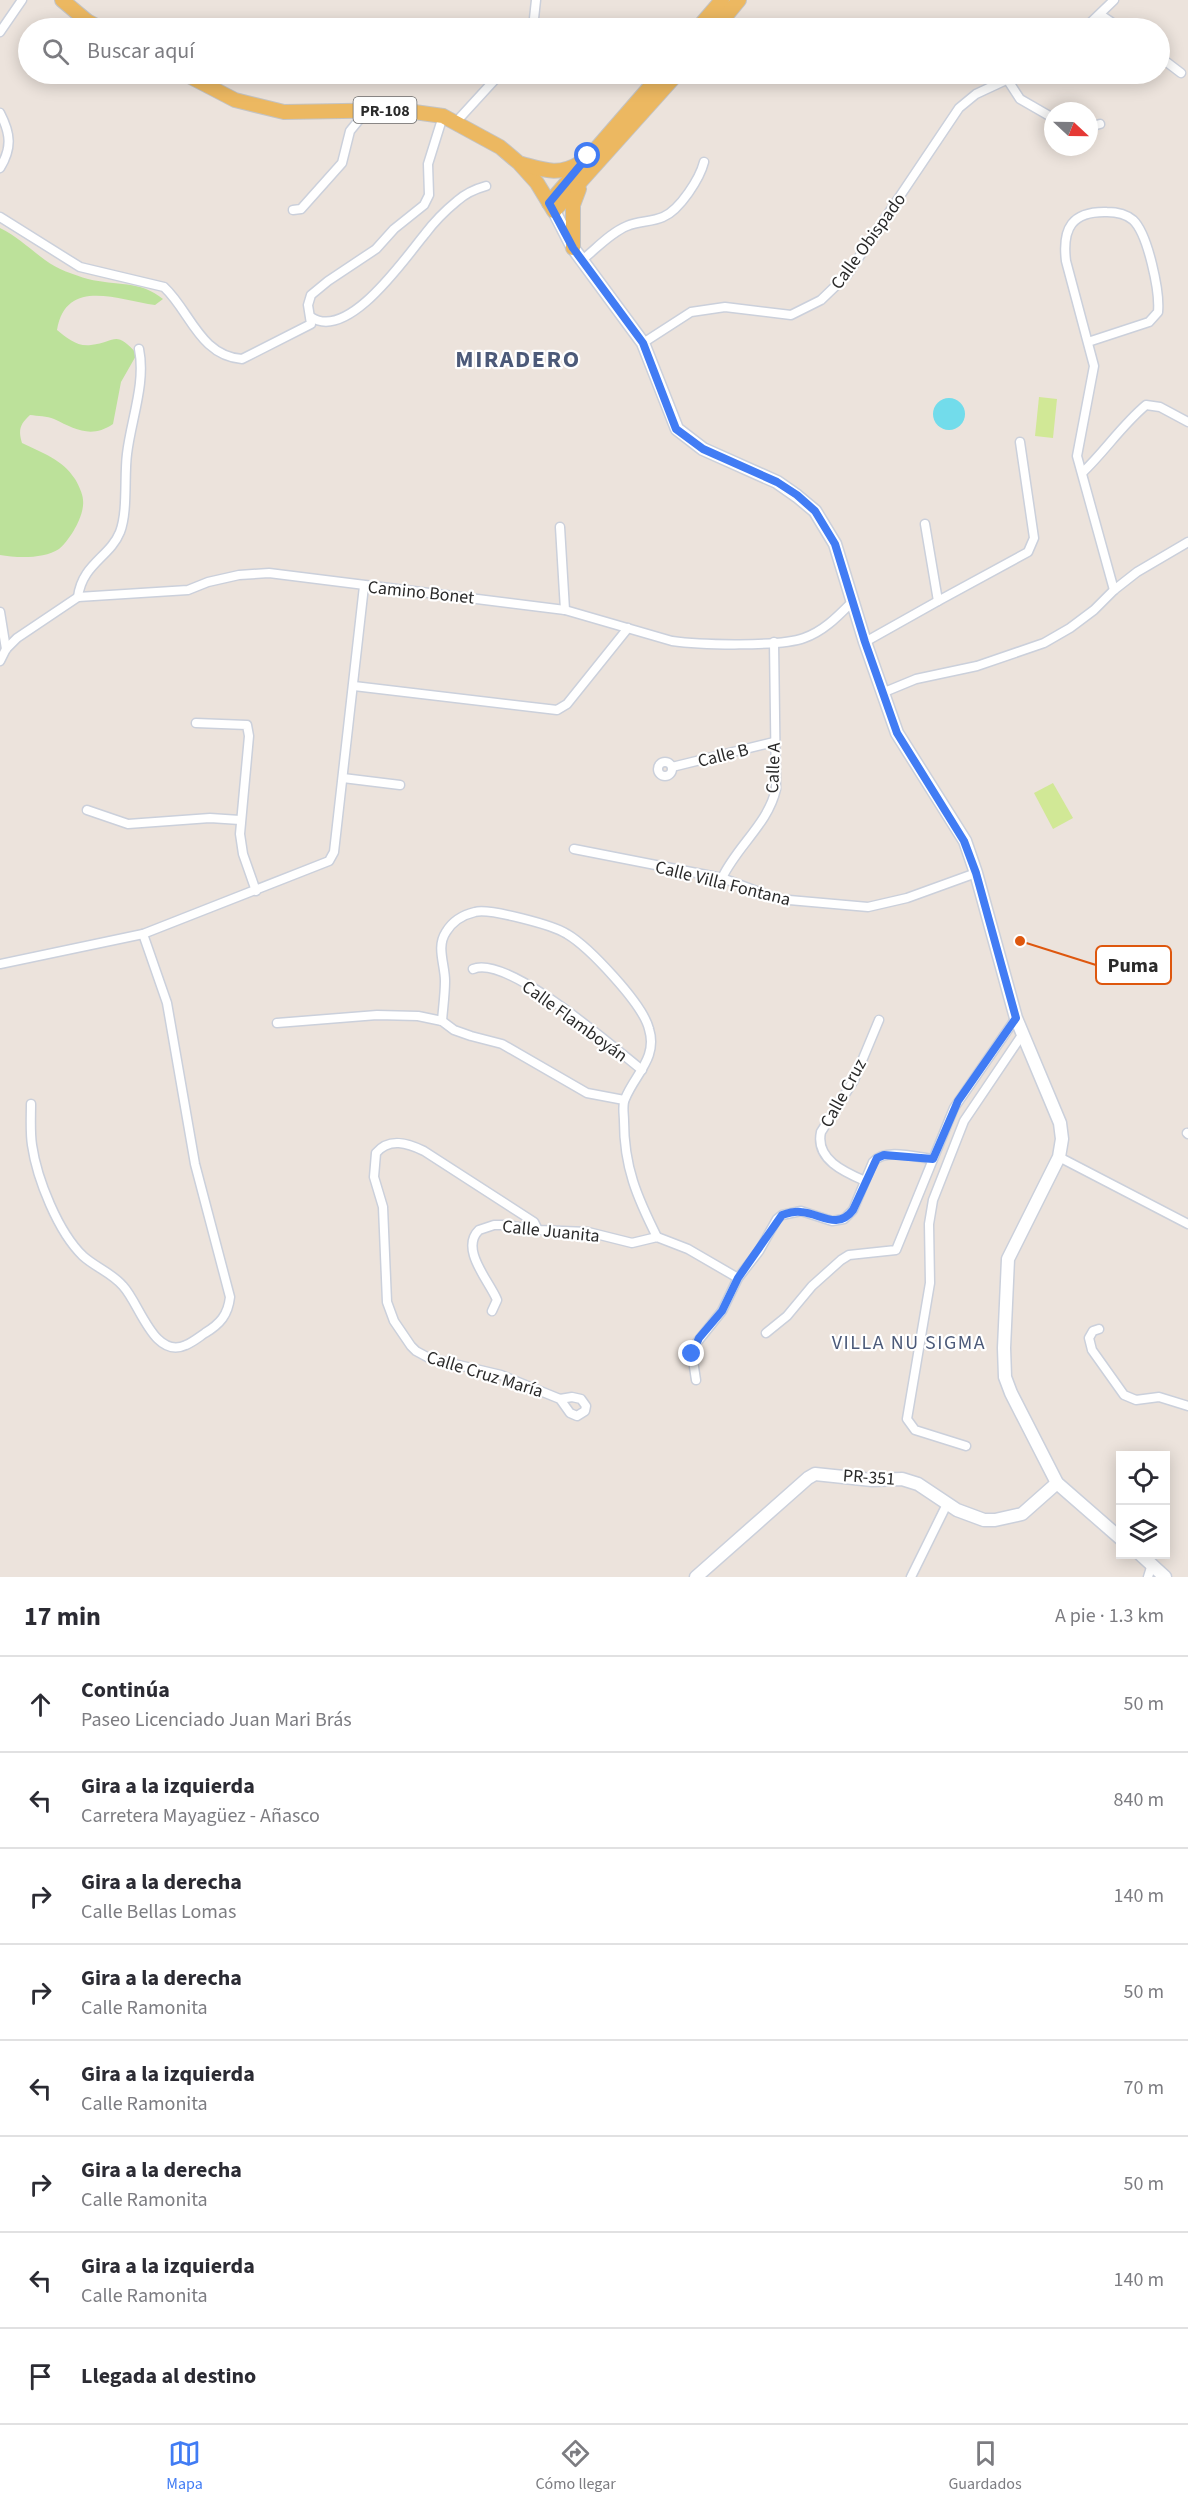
<!DOCTYPE html>
<html lang="es">
<meta charset="utf-8">
<style>
:root{--surface:#fff;--page:#f2f2f3;--text:#2b2b33;--muted:#7c7c81;--line:#e1e1e2;--accent:#417cf4}
body{margin:0;font-family:"Source Sans 3",sans-serif;background:var(--page);color:var(--text)}
.controls{position:absolute;right:18px;bottom:18px;display:grid;overflow:hidden;border-radius:0px;box-shadow:0 3px 15px #0003}
.controls button{width:54px;height:54px;display:grid;place-items:center;padding:0;border:0;border-bottom:2px solid var(--line);background:var(--surface);color:var(--text);font:30px sans-serif}
.compass{position:absolute;left:1044px;top:102px;width:54px;height:54px;border-radius:50%;background:var(--surface);box-shadow:0 3px 15px #0003;rotate:112deg}
.stop{position:absolute;width:18px;height:18px;margin:-14px;border:4px solid #417cf4;border-radius:50%;background:#fff}
.stop.end{background:#417cf4;border-color:#fff;box-shadow:0 2px 6px #0008}
.list{margin:0;padding:0;list-style:none}
h2{display:flex;justify-content:space-between;align-items:center;height:78px;margin:0;padding:0 24px;font-size:26px}
h2 small{font-size:20px;font-weight:400;color:var(--muted)}
.list li{display:grid;grid-template-columns:39px 1fr auto;gap:18px;align-items:center;box-sizing:border-box;height:96px;padding:0 24px;border-top:2px solid var(--line)}
.list b{display:block;font-size:22px;white-space:nowrap}
.list p{margin:0;font-size:20px;white-space:nowrap;color:var(--muted)}
.list em{font-size:20px;font-style:normal;color:var(--muted)}
.icon{flex:none;width:33px;height:33px;fill:none;stroke:currentColor;stroke-width:2;stroke-linecap:round;stroke-linejoin:round}
.map{position:relative;flex:none;width:1188px;height:1577px;overflow:hidden}
.search{position:absolute;background:var(--surface);box-shadow:0 3px 15px #0003;left:18px;right:18px;top:18px;height:66px;display:flex;align-items:center;gap:15px;box-sizing:border-box;padding:0 21px;border-radius:33px;color:var(--muted);font-size:22px}
.sheet{height:846px;background:var(--surface)}
nav{display:flex;justify-content:space-around;align-items:center;box-sizing:border-box;height:84px;border-top:2px solid var(--line);background:var(--surface);font-size:16px;color:var(--muted)}
nav a{display:grid;justify-items:center;gap:3px}
nav .on{color:var(--accent)}
.map>svg:first-child{display:block}
.green{fill:#bce19a}
.pitch{fill:#d1e896}
.water{fill:#72dceb}
.lines{fill:none;stroke-linecap:round;stroke-linejoin:round}
.street-casing{stroke:#cbd0db;stroke-width:11}
.secondary-casing{stroke:#cbd0db;stroke-width:15}
.primary-casing{stroke:#c3c3c3;stroke-width:16}
.street{stroke:#fff;stroke-width:8}
.secondary{stroke:#fff;stroke-width:12}
.primary{stroke:#ecb861;stroke-width:14}
.route{stroke:#417cf4;stroke-width:8}
.labels{text-anchor:middle;stroke-width:4.5;stroke-linejoin:round;paint-order:stroke}
.shield{fill:#fff;stroke:#6a6a6a;stroke-width:1.5}
.shield-label{font-size:16px;font-weight:bold;fill:#2a2a2a}
.street-label{font-size:18px;fill:#2a2a2a;stroke:#fff}
.neighbourhood-label{font-size:20px;letter-spacing:1.5px;fill:#4c5a79;stroke:#fff}
.district-label{font-size:24px;font-weight:bold;letter-spacing:1.5px;fill:#4c5a79;stroke:#fff}
.leader{fill:none;stroke:#de570e;stroke-width:2}
.callout-dot{fill:#de570e;stroke:#fff;stroke-width:2}
.callout{fill:#fff;stroke:#de570e;stroke-width:2}
.callout-label{font-size:20px;text-anchor:middle;font-weight:bold;fill:#2a2a2a}
</style>
<div class="map">
<svg width="1188" height="1577" viewBox="0 0 1188 1577">
<rect width="100%" height="100%" fill="#ece3dc"/>
<path class="green" d="M0 228C18 237 30 249 45 260 57 269 74 275 88 279 116 286 140 280 163 299L155 305C118 300 66 277 57 330 67 338 77 347 91 345 116 342 115 329 137 354L121 382 113 424C91 439 75 429 54 419 47 416 38 416 30 415 20 424 18 430 22 443 42 453 62 459 75 479 78 484 83 494 83 500 85 515 70 540 59 549 44 559 17 558 0 555Z"/>
<g class="pitch">
<path d="M1039 397 1057 399 1053 438 1035 436Z"/>
<path d="M1053 783 1073 818 1053 829 1034 793Z"/>
</g>
<circle class="water" cx="949" cy="414" r="16"/>
<g class="lines">
<g class="street-casing">
<g id="street">
<path d="M1101 15 1120 28"/>
<path d="M533 28 536 0"/>
<path d="M1085 28 1114 0"/>
<path d="M0 32 22 0"/>
<path d="M1160 57 1181 73"/>
<path d="M1007 79 1020 99 1053 118"/>
<path d="M0 113C11 134 12 148 0 168"/>
<path d="M456 122 500 74"/>
<path d="M1089 127 1100 124"/>
<path d="M293 210 301 209 342 163 350 131 367 110"/>
<path d="M0 217 80 267 164 287C190 311 200 356 242 359L311 324 308 305 311 295 328 281 376 249 394 229 424 205 429 195 428 164 443 116"/>
<path d="M582 260C596 249 610 233 627 226 638 221 652 222 663 217 680 210 700 178 704 162"/>
<path d="M311 317C348 342 405 258 425 234 434 222 446 210 457 201 466 193 475 189 486 186"/>
<path d="M1088 342 1149 322 1158 312C1160 292 1148 234 1133 220 1126 214 1117 212 1107 212 1072 211 1062 228 1066 261L1094 366 1077 456 1114 590"/>
<path d="M643 343 691 312 725 307 791 315 821 300 847 275 959 108 976 94 1019 74"/>
<path d="M1083 472C1105 451 1122 425 1146 405L1160 407 1188 422"/>
<path d="M925 524 938 601 1028 552 1034 538 1020 442"/>
<path d="M560 527 565 610"/>
<path d="M78 597C82 564 110 557 120 532 128 511 124 477 127 454 131 420 146 383 139 349"/>
<path d="M0 612 6 649"/>
<path d="M865 642 938 601"/>
<path d="M0 661 6 649 17 638 78 597 188 590 208 582 239 575 269 573 565 610 672 641C699 645 780 647 804 638 824 631 838 616 852 602"/>
<path d="M354 686 557 710 567 704 628 628"/>
<path d="M882 693 916 679 977 666 1044 643 1070 628 1094 610 1114 590 1137 572 1188 542"/>
<path d="M196 723 247 725 249 736 240 834 243 854 256 891"/>
<circle cx="665" cy="769" r="7"/>
<path d="M672 767 774 742"/>
<path d="M343 778 400 785"/>
<path d="M87 810 128 824 210 818 240 820"/>
<path d="M574 849 722 878 778 899 868 907 907 898 976 873"/>
<path d="M722 878C737 846 768 824 776 789L774 642"/>
<path d="M0 964 143 934 329 861 334 852 364 586"/>
<path d="M473 969C507 954 613 1047 642 1070"/>
<path d="M442 1021C443 1008 445 994 445 981 445 964 436 947 446 932 452 922 462 915 475 912 489 908 553 925 567 934 589 947 643 1004 649 1029 658 1058 635 1074 625 1099 622 1105 624 1114 624 1121 624 1167 637 1197 657 1237"/>
<path d="M277 1023 377 1015 418 1016 442 1021 454 1030 471 1036 502 1044 587 1093 624 1100"/>
<path d="M31 1104C31 1117 30 1132 32 1145 37 1179 58 1232 83 1256 95 1267 112 1273 123 1286 140 1304 154 1360 186 1345 193 1342 199 1337 205 1333 220 1324 228 1315 230 1297L195 1164 167 1003 143 934"/>
<path d="M1187 1133 1188 1134"/>
<path d="M1059 1157 1188 1224"/>
<path d="M865 1181C844 1172 815 1159 821 1132L854 1080 879 1020"/>
<path d="M538 1230 534 1222 424 1151C408 1143 389 1137 376 1153L374 1177 383 1207 387 1302 394 1321 411 1346 416 1351 429 1358 501 1375 560 1399 570 1413 577 1416 585 1411 586 1406 581 1399 572 1397 560 1399"/>
<path d="M492 1311 497 1300C490 1282 459 1249 479 1230L494 1225H506L538 1230 588 1232 632 1243 657 1237 688 1249 738 1278"/>
<path d="M1099 1329 1093 1331 1089 1338 1092 1350 1124 1395 1136 1400 1159 1397 1188 1406"/>
<path d="M766 1333 787 1316 812 1286 841 1260 849 1255 896 1250 954 1108 1016 1018"/>
<path d="M696 1380 692 1354 694 1346 722 1311 738 1278 759 1251 777 1219 782 1215 801 1211 832 1221 844 1219 853 1210 873 1162C885 1148 915 1157 932 1159"/>
<path d="M966 1446 915 1430 907 1419 930 1283 929 1224 933 1200 964 1121 1022 1035"/>
<path d="M911 1577 947 1504"/>
<path d="M1148 1577 1152 1564"/>
</g>
</g>
<g class="secondary-casing">
<g id="secondary">
<path d="M554 211 573 248 643 343 677 429 703 449 777 482 797 496 815 511 835 544 865 642 897 733 965 841 976 873 1016 1018 1060 1123 1062 1139 1059 1157 1008 1259 1004 1348 1005 1377 1011 1393 1057 1483 1120 1538"/>
<path d="M1140 1554 1165 1577"/>
<path d="M696 1577 808 1478 815 1474 872 1480 902 1479 918 1484 957 1510 984 1520H995L1022 1514 1057 1483"/>
</g>
</g>
<g class="primary-casing">
<g id="primary">
<path d="M62 0 87 21 100 28"/>
<path d="M698 28 722 0"/>
<path d="M716 28 739 0"/>
<path d="M185 74 235 100 284 112 400 110 443 116 500 147 519 163 537 183 554 211 677 74"/>
<path d="M522 164C544 170 559 176 580 163"/>
<path d="M549 203 661 74"/>
<path d="M573 248V205L579 189"/>
</g>
</g>
<use href="#street" class="street"/>
<use href="#secondary" class="secondary"/>
<use href="#primary" class="primary"/>
</g>
<g class="lines">
<path class="route" d="M588 156 549 203 573 248 643 343 676 429 703 449 777 482 797 495 815 511 835 544 865 642 897 733 964 841 976 873 1016 1018 958 1101 933 1159 884 1155 877 1158 853 1210C837 1231 820 1213 801 1212 794 1211 788 1213 782 1215L738 1278 722 1311 699 1338 692 1354"/>
</g>
<g class="labels">
<rect class="shield" x="353.5" y="97" width="63" height="26" rx="4.5"/>
<g class="shield-label">
<text x="385" y="116">PR-108</text>
</g>
<g class="street-label">
<text transform="translate(868 241) rotate(-54)" y="6">Calle Obispado</text>
<text transform="translate(421 592) rotate(6)" y="6">Camino Bonet</text>
<text transform="translate(723 755) rotate(-14)" y="6">Calle B</text>
<text transform="translate(773 768) rotate(-88)" y="6">Calle A</text>
<text transform="translate(723 883) rotate(14)" y="6">Calle Villa Fontana</text>
<text transform="translate(575 1021) rotate(36)" y="6">Calle Flamboyán</text>
<text transform="translate(843 1093) rotate(-61)" y="6">Calle Cruz</text>
<text transform="translate(551 1231) rotate(6)" y="6">Calle Juanita</text>
<text transform="translate(485 1374) rotate(17)" y="6">Calle Cruz María</text>
<text transform="translate(869 1477) rotate(4)" y="6">PR-351</text>
</g>
<g class="neighbourhood-label">
<text x="909" y="1349">VILLA NU SIGMA</text>
</g>
<g class="district-label">
<text x="518" y="367">MIRADERO</text>
</g>
</g>
<path class="leader" d="M1020 941L1096 965"/>
<circle class="callout-dot" cx="1020" cy="941" r="6"/>
<rect class="callout" x="1096" y="946" width="75" height="38" rx="6"/>
<g class="callout-label">
<text x="1133" y="972">Puma</text>
</g>
</svg>
<div class="controls">
<button><svg class="icon" aria-label="locate" viewBox="0 0 24 24"><circle cx="12" cy="12" r="6"/><path d="M12 2v4M12 18v4M2 12h4M18 12h4"/></svg></button>
<button><svg class="icon" aria-label="layers" viewBox="0 0 24 24"><path d="M12 4l9 5-9 5-9-5zM3 14l9 5 9-5"/></svg></button>
</div>
<svg class="compass" viewBox="-18 -18 36 36"><path d="M0-13l5 13h-10z" fill="#e53935"/><path d="M0 13l5-13h-10z" fill="#7c7c81"/></svg>
<div class="stop" style="left:588px;top:156px"></div>
<div class="stop end" style="left:692px;top:1354px"></div>
<div class="search"><svg class="icon" aria-label="search" viewBox="0 0 24 24"><circle cx="10" cy="10" r="6"/><path d="M15 15l6 6"/></svg>Buscar aquí</div>
</div>
<section class="sheet">
<h2>17 min<small>A pie · 1.3 km</small></h2>
<ul class="list">
<li><svg class="icon" aria-label="ahead" viewBox="0 0 24 24"><path d="M12 20V5M6 11l6-6 6 6"/></svg><div><b>Continúa</b><p>Paseo Licenciado Juan Mari Brás</p></div><em>50 m</em></li>
<li><svg class="icon" aria-label="left" viewBox="0 0 24 24"><path d="M17 20v-9H6M10 6l-5 5 5 5"/></svg><div><b>Gira a la izquierda</b><p>Carretera Mayagüez - Añasco</p></div><em>840 m</em></li>
<li><svg class="icon" aria-label="right" viewBox="0 0 24 24"><path d="M7 20v-9h11M14 6l5 5-5 5"/></svg><div><b>Gira a la derecha</b><p>Calle Bellas Lomas</p></div><em>140 m</em></li>
<li><svg class="icon" aria-label="right" viewBox="0 0 24 24"><path d="M7 20v-9h11M14 6l5 5-5 5"/></svg><div><b>Gira a la derecha</b><p>Calle Ramonita</p></div><em>50 m</em></li>
<li><svg class="icon" aria-label="left" viewBox="0 0 24 24"><path d="M17 20v-9H6M10 6l-5 5 5 5"/></svg><div><b>Gira a la izquierda</b><p>Calle Ramonita</p></div><em>70 m</em></li>
<li><svg class="icon" aria-label="right" viewBox="0 0 24 24"><path d="M7 20v-9h11M14 6l5 5-5 5"/></svg><div><b>Gira a la derecha</b><p>Calle Ramonita</p></div><em>50 m</em></li>
<li><svg class="icon" aria-label="left" viewBox="0 0 24 24"><path d="M17 20v-9H6M10 6l-5 5 5 5"/></svg><div><b>Gira a la izquierda</b><p>Calle Ramonita</p></div><em>140 m</em></li>
<li><svg class="icon" aria-label="arrive" viewBox="0 0 24 24"><path d="M6 21V4h12l-3 4 3 4H6"/></svg><div><b>Llegada al destino</b></div></li>
</ul>
</section>
<nav>
<a class="on"><svg class="icon" aria-label="map" viewBox="0 0 24 24"><path d="M3 6l6-2 6 2 6-2v14l-6 2-6-2-6 2zM9 4v14M15 6v14"/></svg>Mapa</a>
<a><svg class="icon" aria-label="directions" viewBox="0 0 24 24"><path d="M12 3l9 9-9 9-9-9zM9 14v-3h6M13 9l2 2-2 2"/></svg>Cómo llegar</a>
<a><svg class="icon" aria-label="saved" viewBox="0 0 24 24"><path d="M7 4h10v16l-5-4-5 4z"/></svg>Guardados</a>
</nav>
